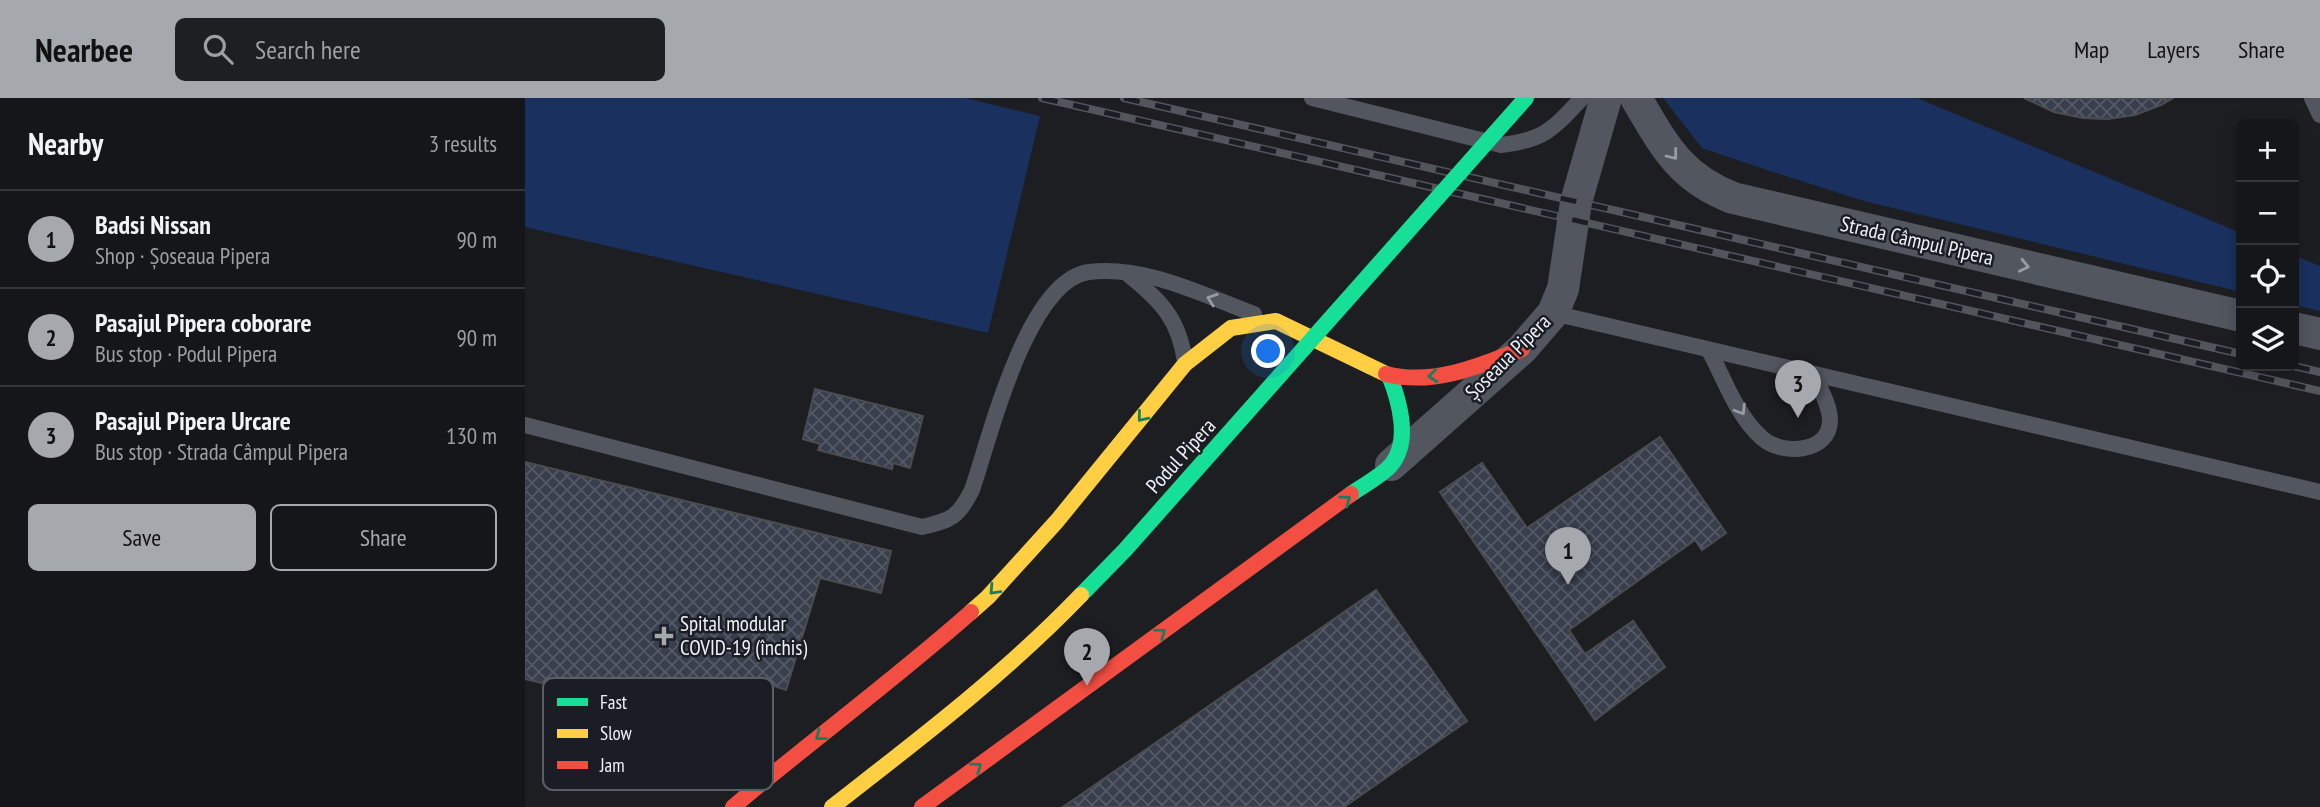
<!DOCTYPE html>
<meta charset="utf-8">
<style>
:root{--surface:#15161a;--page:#1e1f23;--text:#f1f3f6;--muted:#9d9fa2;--line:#343539;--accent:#a5a8ac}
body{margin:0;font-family:"PT Sans Narrow",sans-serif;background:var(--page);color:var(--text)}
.controls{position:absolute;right:21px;top:21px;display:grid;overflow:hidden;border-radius:10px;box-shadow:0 4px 18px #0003}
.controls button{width:63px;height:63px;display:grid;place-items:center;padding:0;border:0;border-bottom:2px solid var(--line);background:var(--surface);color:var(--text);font:35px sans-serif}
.you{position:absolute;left:744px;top:254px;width:24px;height:24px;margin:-18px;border:5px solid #fff;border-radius:50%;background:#1a73e8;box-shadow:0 0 0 10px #1a73e833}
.badge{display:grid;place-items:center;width:46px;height:46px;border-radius:50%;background:var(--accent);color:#111;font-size:23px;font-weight:700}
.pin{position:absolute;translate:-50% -58px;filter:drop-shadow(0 2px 4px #0008)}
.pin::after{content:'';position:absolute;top:37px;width:24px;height:21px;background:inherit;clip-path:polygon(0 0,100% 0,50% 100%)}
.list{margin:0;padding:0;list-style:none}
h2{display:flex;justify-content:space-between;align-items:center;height:91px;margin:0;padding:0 28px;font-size:30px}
h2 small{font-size:23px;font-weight:400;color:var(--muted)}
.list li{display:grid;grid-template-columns:46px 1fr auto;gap:21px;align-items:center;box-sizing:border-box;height:98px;padding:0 28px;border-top:2px solid var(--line)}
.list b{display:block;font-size:26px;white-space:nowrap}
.list p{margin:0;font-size:23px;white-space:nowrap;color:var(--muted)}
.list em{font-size:23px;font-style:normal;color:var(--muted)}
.actions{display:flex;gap:14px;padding:21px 28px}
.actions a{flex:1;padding:16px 0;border:2px solid var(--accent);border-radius:10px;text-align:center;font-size:24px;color:var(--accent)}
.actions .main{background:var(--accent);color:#111}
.icon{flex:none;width:38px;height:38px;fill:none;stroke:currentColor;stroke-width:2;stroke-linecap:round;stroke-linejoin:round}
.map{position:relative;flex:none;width:1795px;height:709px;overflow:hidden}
header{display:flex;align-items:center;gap:42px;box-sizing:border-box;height:98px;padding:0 35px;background:var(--accent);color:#111}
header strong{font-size:33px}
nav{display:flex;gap:38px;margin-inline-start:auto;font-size:24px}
.search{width:490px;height:63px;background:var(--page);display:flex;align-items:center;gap:18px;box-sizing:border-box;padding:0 24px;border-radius:10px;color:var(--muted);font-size:26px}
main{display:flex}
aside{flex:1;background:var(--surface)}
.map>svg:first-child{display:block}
.green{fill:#1a305f}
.building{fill:url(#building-cross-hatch);stroke:#4a4c4f;stroke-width:2}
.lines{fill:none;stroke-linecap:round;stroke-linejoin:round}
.lane{stroke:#51565f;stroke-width:16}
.street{stroke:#51565f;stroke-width:32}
.fast{stroke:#16e098;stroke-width:16}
.slow{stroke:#ffcf43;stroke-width:16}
.jam{stroke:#f24e42;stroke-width:16}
.rail-casing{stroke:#53555c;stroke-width:8}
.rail{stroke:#1a1d24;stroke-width:5;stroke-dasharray:16;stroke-linecap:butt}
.fast-bridge{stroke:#16e098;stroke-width:16}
.slow-bridge{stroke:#ffcf43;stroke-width:16}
.oneway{stroke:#989ca3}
.oneway2{stroke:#187e5e}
.poi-dot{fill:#a5a8ac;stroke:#1a1d24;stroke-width:2.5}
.labels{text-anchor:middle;stroke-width:5;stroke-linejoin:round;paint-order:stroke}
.street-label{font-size:21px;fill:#eff2f7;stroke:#1a1d24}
.poi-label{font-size:21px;fill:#eff2f7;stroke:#1a1d24;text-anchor:start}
.key{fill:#1a1d24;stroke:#5a5d63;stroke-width:2}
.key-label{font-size:19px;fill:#eff2f7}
</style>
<header>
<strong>Nearbee</strong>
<div class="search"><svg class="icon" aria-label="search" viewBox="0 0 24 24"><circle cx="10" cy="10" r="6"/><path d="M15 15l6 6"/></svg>Search here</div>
<nav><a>Map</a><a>Layers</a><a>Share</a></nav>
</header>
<main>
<aside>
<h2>Nearby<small>3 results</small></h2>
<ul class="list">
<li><span class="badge">1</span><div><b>Badsi Nissan</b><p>Shop · Șoseaua Pipera</p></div><em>90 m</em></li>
<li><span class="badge">2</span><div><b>Pasajul Pipera coborare</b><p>Bus stop · Podul Pipera</p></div><em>90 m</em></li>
<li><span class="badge">3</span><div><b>Pasajul Pipera Urcare</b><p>Bus stop · Strada Câmpul Pipera</p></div><em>130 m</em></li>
</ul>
<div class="actions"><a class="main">Save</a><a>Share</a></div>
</aside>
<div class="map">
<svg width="1795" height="709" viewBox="0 0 1795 709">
<defs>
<pattern id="building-cross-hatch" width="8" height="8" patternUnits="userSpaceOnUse" patternTransform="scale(1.75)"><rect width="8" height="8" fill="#383e4c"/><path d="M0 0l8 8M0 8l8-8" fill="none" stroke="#555a67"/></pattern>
</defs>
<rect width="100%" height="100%" fill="#1c1e22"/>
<g class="green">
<path d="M0 0H440L515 18 463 235 0 129Z"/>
<path d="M1138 0H1392L1716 135V194L1339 103 1245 73 1177 50Z"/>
<path d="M1769 157 1795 168V213L1769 207Z"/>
</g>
<g class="building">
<path d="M1499 0H1648L1636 7 1610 17 1583 21 1558 20 1529 14Z"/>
<path d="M290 291 398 318 385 370 368 365 367 371 293 352 295 346 278 341Z"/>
<path d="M1135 339 1201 435 1177 452 1170 442 1044 532 1060 556 1108 523 1140 569 1070 622 915 394 957 365 1002 430Z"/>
<path d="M0 364 366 453 356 495 295 480 261 592 227 581 214 632 0 581Z"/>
<path d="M851 492 942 623 819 709H538Z"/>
</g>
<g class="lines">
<g class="lane">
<path d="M787 0 976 47C1020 42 1028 31 1057 0"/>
<path d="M1787 0 1795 17"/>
<path d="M604 177C636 203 654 221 660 264"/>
<path d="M1028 215 1795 394"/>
<path d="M1184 252C1199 281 1212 318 1237 340 1257 358 1305 355 1305 322 1305 307 1294 289 1289 276"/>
<path d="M0 327 397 429C426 422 433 420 447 392 465 340 502 182 564 174 620 167 678 197 729 216"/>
</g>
<g class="street">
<path d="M1111 0C1139 47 1154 79 1208 100L1716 218"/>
<path d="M1769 230 1795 236"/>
<path d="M866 367 997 251 1028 215 1038 191 1051 104 1081 0"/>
</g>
<path class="fast" d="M826 396C837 388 858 377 866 367 886 343 874 302 864 277"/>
<path class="slow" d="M446 514 463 499 532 423 660 266 706 230 751 223 861 276"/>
<g class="jam">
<path d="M861 276C908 288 955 268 997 251"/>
<path d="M208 709C286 643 369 582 446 514"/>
<path d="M397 709 826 396"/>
</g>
<g class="rail-casing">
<g id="rail">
<path d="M517 0 1795 293"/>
<path d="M599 0 1716 256"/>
<path d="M1769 268 1795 274"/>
</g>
</g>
<use href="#rail" class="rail"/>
<path class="fast-bridge" d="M556 497 600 452 1001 0"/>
<path class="slow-bridge" d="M307 709C393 642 480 576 556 497"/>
</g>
<defs><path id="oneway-chevron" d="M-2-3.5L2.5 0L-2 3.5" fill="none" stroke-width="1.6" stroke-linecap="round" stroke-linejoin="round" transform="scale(1.75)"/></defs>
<g class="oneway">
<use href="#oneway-chevron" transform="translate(1148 57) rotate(52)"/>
<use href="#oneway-chevron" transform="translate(1499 168) rotate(13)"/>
<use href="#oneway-chevron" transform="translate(687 201) rotate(-160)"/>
<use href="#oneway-chevron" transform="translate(1216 312) rotate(58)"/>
</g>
<g class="oneway2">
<use href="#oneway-chevron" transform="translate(908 278) rotate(175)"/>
<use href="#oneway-chevron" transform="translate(617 319) rotate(129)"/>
<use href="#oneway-chevron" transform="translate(821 402) rotate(-36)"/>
<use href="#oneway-chevron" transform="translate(469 492) rotate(133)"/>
<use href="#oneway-chevron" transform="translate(636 535) rotate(-36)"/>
<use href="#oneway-chevron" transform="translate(295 638) rotate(142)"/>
<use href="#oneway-chevron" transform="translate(452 669) rotate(-36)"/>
</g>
<path class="poi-dot" d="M135.5 527.5h7v7h7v7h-7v7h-7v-7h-7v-7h7z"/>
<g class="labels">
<g class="street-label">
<text transform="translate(1392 143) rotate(13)" y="7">Strada Câmpul Pipera</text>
<text transform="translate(983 259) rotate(-45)" y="7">Șoseaua Pipera</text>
<text transform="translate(656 358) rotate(-48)" y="7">Podul Pipera</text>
</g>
<g class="poi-label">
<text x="155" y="533">Spital modular<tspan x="155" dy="24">COVID-19 (închis)</tspan></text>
</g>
</g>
<rect x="18" y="580" width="230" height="112" rx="10" class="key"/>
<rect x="32" y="600" width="31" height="8" fill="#16e098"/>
<rect x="32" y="631" width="31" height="9" fill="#ffcf43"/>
<rect x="32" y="663" width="31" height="8" fill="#f24e42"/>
<g class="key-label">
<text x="75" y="611">Fast</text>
<text x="75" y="642">Slow</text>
<text x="75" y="674">Jam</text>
</g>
</svg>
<div class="controls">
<button>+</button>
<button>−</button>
<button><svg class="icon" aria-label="locate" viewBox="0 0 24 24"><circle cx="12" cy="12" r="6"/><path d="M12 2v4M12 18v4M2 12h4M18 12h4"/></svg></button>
<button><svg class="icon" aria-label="layers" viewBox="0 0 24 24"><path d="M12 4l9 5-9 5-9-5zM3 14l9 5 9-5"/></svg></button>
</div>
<div class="you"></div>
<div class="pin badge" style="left:1043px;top:487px">1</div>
<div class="pin badge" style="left:562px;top:588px">2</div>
<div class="pin badge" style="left:1273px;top:320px">3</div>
</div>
</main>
